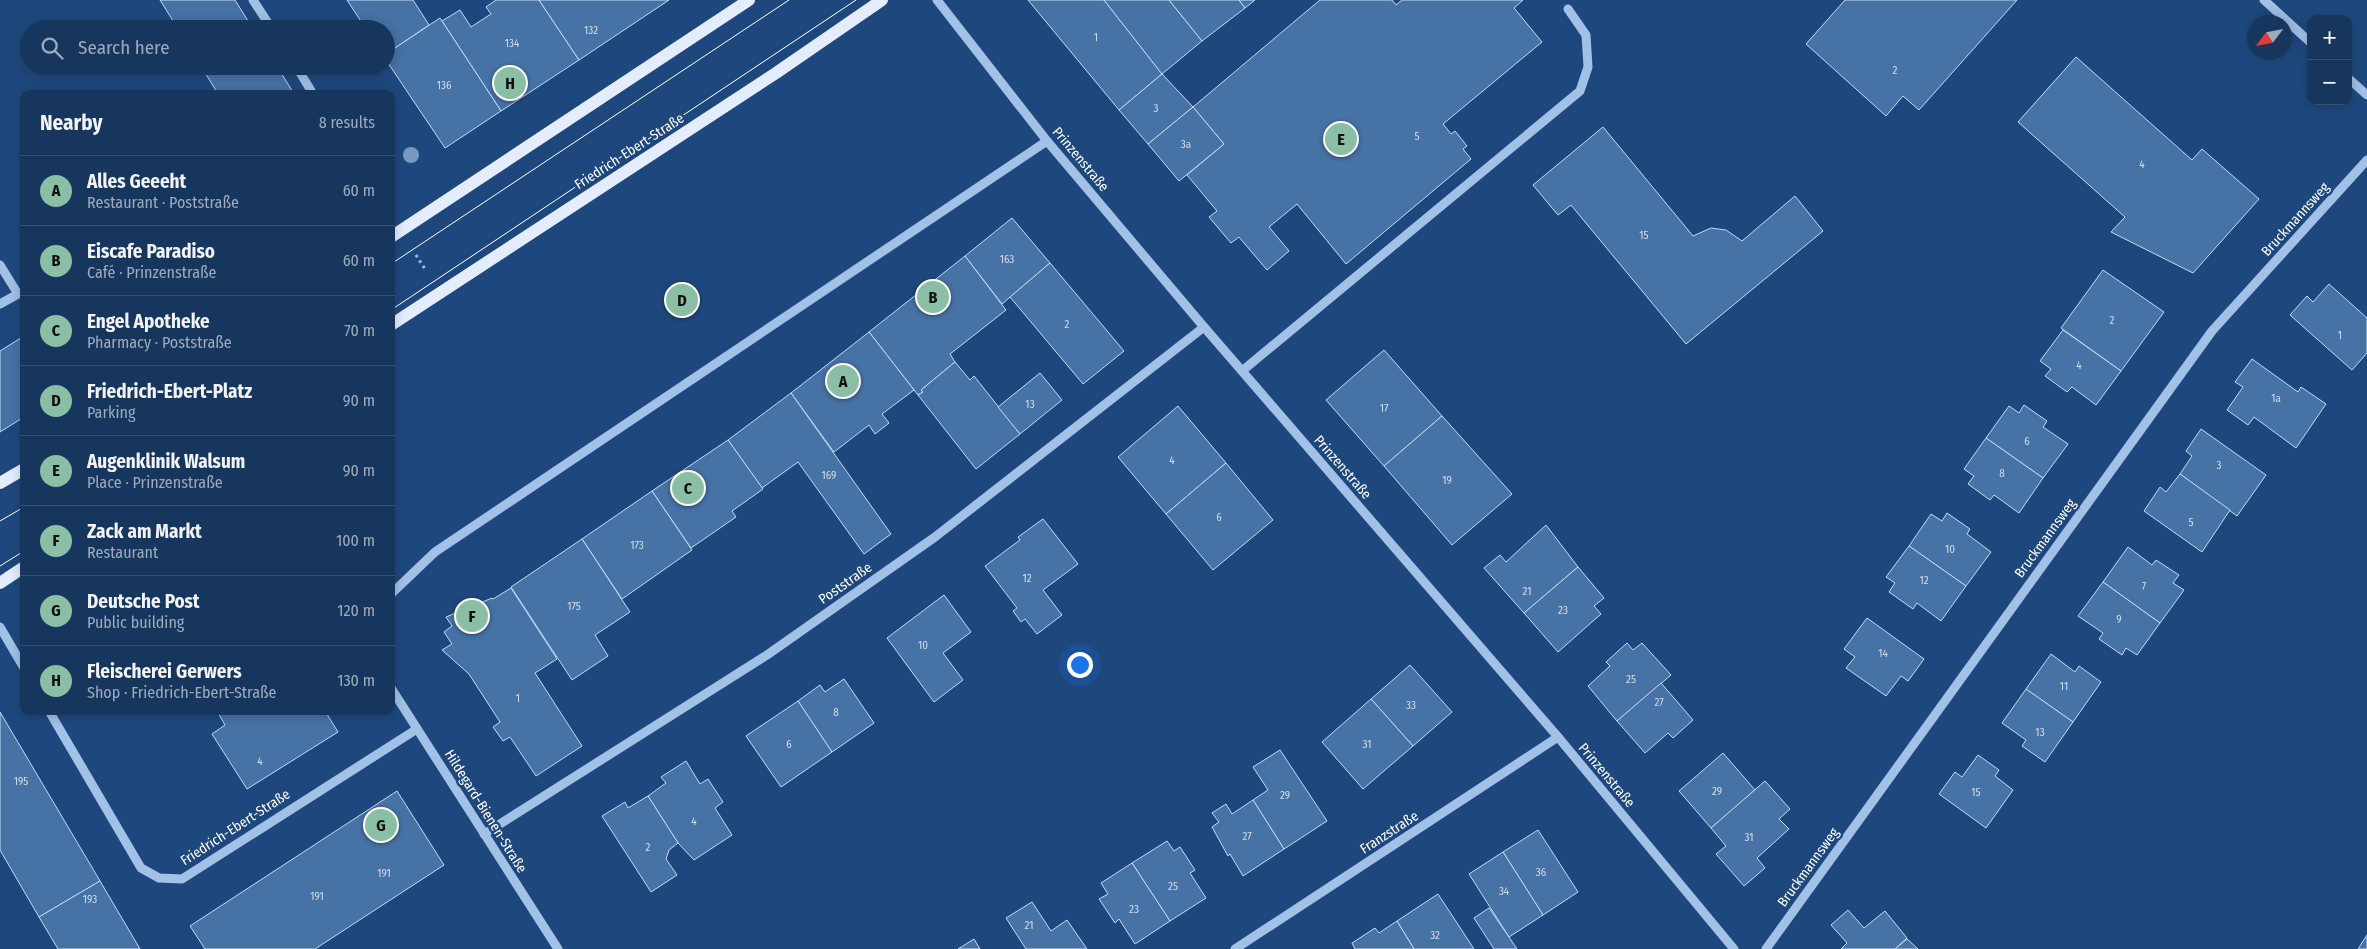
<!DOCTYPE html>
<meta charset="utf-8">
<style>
:root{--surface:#16365e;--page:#234167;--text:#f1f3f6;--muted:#9eabbc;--line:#355073;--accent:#8abfa5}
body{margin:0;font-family:"Fira Sans Condensed",sans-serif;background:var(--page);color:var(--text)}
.controls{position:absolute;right:15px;top:15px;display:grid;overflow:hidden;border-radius:10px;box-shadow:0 2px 12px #0003}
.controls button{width:45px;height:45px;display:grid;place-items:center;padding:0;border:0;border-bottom:1px solid var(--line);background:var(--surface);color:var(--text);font:25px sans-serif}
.compass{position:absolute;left:2247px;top:15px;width:45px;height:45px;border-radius:50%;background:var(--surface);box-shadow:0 2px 12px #0003;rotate:238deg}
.you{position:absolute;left:1079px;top:664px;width:18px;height:18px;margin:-12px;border:4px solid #fff;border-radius:50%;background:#1a73e8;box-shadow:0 0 0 8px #1a73e833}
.badge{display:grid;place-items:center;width:32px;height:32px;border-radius:50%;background:var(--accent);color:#111;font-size:16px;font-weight:700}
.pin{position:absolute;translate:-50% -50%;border:2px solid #fff;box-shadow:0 1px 5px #0006}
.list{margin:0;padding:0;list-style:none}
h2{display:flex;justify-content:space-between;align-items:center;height:65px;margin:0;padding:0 20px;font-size:21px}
h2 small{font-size:16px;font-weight:400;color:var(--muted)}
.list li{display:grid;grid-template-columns:32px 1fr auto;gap:15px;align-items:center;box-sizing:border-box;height:70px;padding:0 20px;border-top:1px solid var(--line)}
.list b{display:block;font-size:19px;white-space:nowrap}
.list p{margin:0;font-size:16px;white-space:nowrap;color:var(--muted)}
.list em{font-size:16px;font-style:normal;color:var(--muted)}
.icon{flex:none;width:28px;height:28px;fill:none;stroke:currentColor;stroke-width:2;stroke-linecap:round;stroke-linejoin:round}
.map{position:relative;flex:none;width:2367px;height:949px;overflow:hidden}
.search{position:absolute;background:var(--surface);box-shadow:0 2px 12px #0003;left:20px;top:20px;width:375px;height:55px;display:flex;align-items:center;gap:12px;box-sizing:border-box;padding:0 18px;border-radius:28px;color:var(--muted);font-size:19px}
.panel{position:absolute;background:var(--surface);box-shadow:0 2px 12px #0003;left:20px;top:90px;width:375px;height:625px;border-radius:10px}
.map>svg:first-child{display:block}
.building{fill:#4772a6;stroke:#c5dbf6}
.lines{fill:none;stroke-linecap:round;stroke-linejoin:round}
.path{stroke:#a1c1e7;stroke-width:3;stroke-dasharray:2.5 4;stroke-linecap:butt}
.minor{stroke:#a1c1e7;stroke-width:9}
.major{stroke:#e3edfd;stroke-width:12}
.tram{stroke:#fff;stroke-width:1}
.tree{fill:#7a99c0}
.labels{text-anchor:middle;stroke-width:5;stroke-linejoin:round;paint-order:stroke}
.number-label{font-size:11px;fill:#d1dce9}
.street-label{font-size:14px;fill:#fff;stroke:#1e487d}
</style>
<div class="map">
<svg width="2367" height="949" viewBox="0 0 2367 949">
<rect width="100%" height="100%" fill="#1e487d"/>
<g class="building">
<path d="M160 0H235L253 29H178Z"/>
<path d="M347 0H413L429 25 386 54V29H366Z"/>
<path d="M496 0H539L579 60 501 111 442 21 460 10 471 27 491 14 486 7Z"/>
<path d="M539 0H669L579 60Z"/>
<path d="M1028 0H1104L1162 74 1119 110Z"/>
<path d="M1104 0H1169L1202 41 1162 74Z"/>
<path d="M1169 0H1239L1245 8 1202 41Z"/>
<path d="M1239 0H1255L1245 8Z"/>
<path d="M1320 0H1392L1396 5 1402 0H1523L1514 8 1542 42 1443 124 1451 134 1455 131 1467 146 1463 149 1471 159 1346 264 1297 204 1269 227 1289 251 1267 270 1239 237 1231 243 1209 217 1217 211 1187 175 1224 144 1193 107Z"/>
<path d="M1845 0H2017L1919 110 1903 96 1886 116 1806 44Z"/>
<path d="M440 18 501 111 445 148 386 60V54Z"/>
<path d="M2076 57 2192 160 2202 149 2259 199 2193 273 2111 232 2125 217 2018 122Z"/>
<path d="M201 66H277L294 94H218Z"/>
<path d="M1162 74 1193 107 1148 144 1119 110Z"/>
<path d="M1193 107 1224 144 1179 181 1148 144Z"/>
<path d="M1603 127 1693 236 1711 228 1726 230 1742 241 1795 196 1823 231 1686 344 1571 205 1558 215 1533 185Z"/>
<path d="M1012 218 1050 263 1002 304 965 256Z"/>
<path d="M965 256 1006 310 950 354 955 362 921 390 923 392 918 395 869 332Z"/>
<path d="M1050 263 1124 351 1083 384 1010 297Z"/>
<path d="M2103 270 2164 312 2121 371 2061 328Z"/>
<path d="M2329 284 2367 318V353L2352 370 2290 315 2307 296 2313 302Z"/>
<path d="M2063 330 2121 371 2096 405 2072 387 2067 392 2045 376 2051 369 2040 361Z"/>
<path d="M869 332 914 390 882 414 889 423 875 434 869 425 834 452 791 393Z"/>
<path d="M24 336V417L0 432V351Z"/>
<path d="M1384 350 1442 416 1384 466 1326 400Z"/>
<path d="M2252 359 2298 392 2301 387 2326 404 2296 448 2254 417 2248 425 2227 410 2243 387 2235 382Z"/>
<path d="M955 362 970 380 974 376 1020 434 976 469 918 395 923 392 921 390Z"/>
<path d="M1040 373 1062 400 1020 434 998 407Z"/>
<path d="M791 393 891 534 864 554 798 462 762 488 728 440Z"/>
<path d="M2024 405 2047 421 2043 427 2068 444 2043 478 1986 438 2009 406 2019 413Z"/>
<path d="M1178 406 1226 463 1166 514 1118 457Z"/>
<path d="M1442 416 1512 494 1452 545 1384 466Z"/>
<path d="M2201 429 2266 475 2237 516 2180 474 2192 456 2186 451Z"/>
<path d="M1986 438 2043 478 2019 513 1994 495 1990 500 1968 484 1974 476 1964 469Z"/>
<path d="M728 440 763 489 732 511 736 517 691 548 652 491Z"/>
<path d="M1226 463 1273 520 1213 570 1166 514Z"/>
<path d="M2180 474 2230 510 2202 552 2144 511 2160 487 2166 492Z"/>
<path d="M652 491 692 550 622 599 582 539Z"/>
<path d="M1947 513 1970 529 1967 534 1991 552 1966 586 1909 546 1931 514 1942 521Z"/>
<path d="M1043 519 1078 564 1043 590 1062 615 1037 634 1025 619 1021 622 1013 611 1017 608 985 566 1020 540 1018 537Z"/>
<path d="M1546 525 1578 567 1524 613 1484 568 1500 555 1506 562Z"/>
<path d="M582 539 630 612 595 635 608 656 572 680 511 587Z"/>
<path d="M1909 546 1966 586 1941 621 1917 603 1913 609 1889 592 1895 583 1886 577Z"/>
<path d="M2128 547 2152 565 2156 560 2179 575 2173 583 2184 590 2160 623 2103 582Z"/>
<path d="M1578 567 1604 598 1594 606 1601 614 1558 652 1524 613Z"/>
<path d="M2103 582 2160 623 2137 655 2126 648 2122 655 2099 639 2103 633 2078 616Z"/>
<path d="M511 588 557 659 535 673 582 746 536 776 510 737 503 741 493 727 500 722 469 674 442 650 452 644 444 632 452 626 446 617 492 598 493 599Z"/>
<path d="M944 595 971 632 943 653 963 680 934 702 887 638Z"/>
<path d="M1867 618 1924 659 1908 681 1901 676 1886 696 1846 668 1855 657 1844 649Z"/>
<path d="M1627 643 1633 650 1642 643 1671 675 1617 721 1588 686 1610 666 1606 662Z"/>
<path d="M2051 654 2075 672 2079 666 2101 682 2073 722 2026 689Z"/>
<path d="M1410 665 1452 712 1413 746 1371 699Z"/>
<path d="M844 679 874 723 832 752 798 701 820 685 825 692Z"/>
<path d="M1661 683 1693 720 1673 738 1668 733 1645 753 1617 721Z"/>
<path d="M2026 689 2073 722 2045 762 2022 746 2026 740 2002 723Z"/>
<path d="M1371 699 1413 746 1363 789 1322 742Z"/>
<path d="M798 701 832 752 781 787 746 736Z"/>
<path d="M217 711H325L338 732 247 789 212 734 225 725Z"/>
<path d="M0 712 100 881 39 917 0 850Z"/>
<path d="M1280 750 1327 821 1284 849 1253 800 1268 790 1253 767Z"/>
<path d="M1723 753 1755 790 1711 828 1679 791Z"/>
<path d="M1978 755 1999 770 1995 776 2013 790 1986 828 1939 794 1955 772 1962 777Z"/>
<path d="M686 761 700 784 708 779 723 802 715 808 732 835 694 860 678 843 648 796 666 783 661 777Z"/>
<path d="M1765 781 1790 809 1779 819 1789 829 1757 858 1765 868 1744 886 1716 854 1726 846 1711 828Z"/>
<path d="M397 791 444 865 315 949H205L190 926Z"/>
<path d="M648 796 678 843 669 850 666 859 677 875 651 892 602 816 625 802 628 808Z"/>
<path d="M1253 800 1284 849 1243 876 1230 854 1228 856 1212 827 1219 822 1212 813 1226 804 1232 814Z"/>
<path d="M1538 830 1578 892 1543 915 1503 852Z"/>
<path d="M1167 841 1174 851 1180 847 1195 870 1190 873 1206 898 1170 921 1132 863Z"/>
<path d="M1503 852 1543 915 1509 937 1469 874Z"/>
<path d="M1132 863 1170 921 1135 944 1119 919 1115 923 1099 899 1108 894 1101 883Z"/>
<path d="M100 881 140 949H58L39 917Z"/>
<path d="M1438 894 1474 949H1414L1397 921Z"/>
<path d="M1032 902 1051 931 1067 920 1087 949H1026L1006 918Z"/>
<path d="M1489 908 1509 937 1517 949H1494L1474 918Z"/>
<path d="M1848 910 1864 928 1885 911 1907 938 1895 949H1841L1847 943 1831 925Z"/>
<path d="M1397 921 1414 949H1355L1352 943 1375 928 1379 933Z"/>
<path d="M2367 935V949H2358Z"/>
<path d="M974 939 980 949H958Z"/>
<path d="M1907 939 1918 949H1895Z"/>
</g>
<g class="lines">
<path class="path" d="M416 255 425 269"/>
<g class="minor">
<path d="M253 0 272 29"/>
<path d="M937 0 1047 141 1204 327 1558 737 1734 949"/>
<path d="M2264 0 2311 43"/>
<path d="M296 66 313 94"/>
<path d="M2348 78 2367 95"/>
<path d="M0 265 18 294 0 304"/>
<path d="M1242 371 1580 91 1588 67 1586 35 1568 9"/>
<path d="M391 594 435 552 1047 141"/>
<path d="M0 627 24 668"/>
<path d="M391 688 558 949"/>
<path d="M49 711 141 868 159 878 182 879 417 729"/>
<path d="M484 834 767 655 935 537 1204 327"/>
<path d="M1235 949 1558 737"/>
<path d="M1766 949 2212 331 2367 160"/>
</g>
<g class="major">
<path d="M391 237 749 0"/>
<path d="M391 325 776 73 882 0"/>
<path d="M0 483 24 469"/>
<path d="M0 583 24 567"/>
</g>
<g class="tram">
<path d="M391 264 789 0"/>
<path d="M391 310 856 0"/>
<path d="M0 521 24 507"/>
<path d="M0 566 24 551"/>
</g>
</g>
<circle class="tree" cx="411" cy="155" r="8"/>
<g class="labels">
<g class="number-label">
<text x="591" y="34">132</text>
<text x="1096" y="41">1</text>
<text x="512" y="47">134</text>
<text x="1895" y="74">2</text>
<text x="444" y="89">136</text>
<text x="1156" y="112">3</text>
<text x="1417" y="140">5</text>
<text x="1186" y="148">3a</text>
<text x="2142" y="168">4</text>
<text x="1644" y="239">15</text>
<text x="1007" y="263">163</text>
<text x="2112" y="324">2</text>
<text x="1067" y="328">2</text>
<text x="2340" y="339">1</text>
<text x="2079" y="369">4</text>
<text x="2276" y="402">1a</text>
<text x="1030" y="408">13</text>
<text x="1384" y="412">17</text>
<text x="2027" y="445">6</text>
<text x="1172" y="464">4</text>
<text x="2219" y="469">3</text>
<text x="2002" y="477">8</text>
<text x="829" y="479">169</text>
<text x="1447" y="484">19</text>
<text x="1219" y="521">6</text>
<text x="2191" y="526">5</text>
<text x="637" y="549">173</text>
<text x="1950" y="553">10</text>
<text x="1027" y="582">12</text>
<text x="1924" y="584">12</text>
<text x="2144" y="590">7</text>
<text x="1527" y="595">21</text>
<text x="574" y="610">175</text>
<text x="1563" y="614">23</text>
<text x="2119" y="623">9</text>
<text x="923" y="649">10</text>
<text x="1883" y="657">14</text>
<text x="1631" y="683">25</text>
<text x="2064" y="690">11</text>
<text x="518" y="702">1</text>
<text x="1659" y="706">27</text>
<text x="1411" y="709">33</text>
<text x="836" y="716">8</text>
<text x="2040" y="736">13</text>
<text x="789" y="748">6</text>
<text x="1367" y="748">31</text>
<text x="260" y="765">4</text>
<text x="21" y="785">195</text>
<text x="1717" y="795">29</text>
<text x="1976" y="796">15</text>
<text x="1285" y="799">29</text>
<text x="694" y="825">4</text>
<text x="1247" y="840">27</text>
<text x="1749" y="841">31</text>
<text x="648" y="851">2</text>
<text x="1541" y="876">36</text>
<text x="384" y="877">191</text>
<text x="1173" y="890">25</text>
<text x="1504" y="895">34</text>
<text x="317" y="900">191</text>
<text x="90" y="903">193</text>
<text x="1134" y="913">23</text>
<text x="1029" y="929">21</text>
<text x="1435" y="939">32</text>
</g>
<g class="street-label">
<text transform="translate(629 151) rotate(-33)" y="5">Friedrich-Ebert-Straße</text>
<text transform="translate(1081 159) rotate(50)" y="5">Prinzenstraße</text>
<text transform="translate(2295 219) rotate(-48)" y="5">Bruckmannsweg</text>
<text transform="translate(1343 467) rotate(49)" y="5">Prinzenstraße</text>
<text transform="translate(2045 538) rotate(-54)" y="5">Bruckmannsweg</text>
<text transform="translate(845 583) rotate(-35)" y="5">Poststraße</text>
<text transform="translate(1607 775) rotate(50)" y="5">Prinzenstraße</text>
<text transform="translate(486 811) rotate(58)" y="5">Hildegard-Bienen-Straße</text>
<text transform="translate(235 827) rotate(-33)" y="5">Friedrich-Ebert-Straße</text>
<text transform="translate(1389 832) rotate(-33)" y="5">Franzstraße</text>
<text transform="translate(1808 867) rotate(-54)" y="5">Bruckmannsweg</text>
</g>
</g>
</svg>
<div class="controls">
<button>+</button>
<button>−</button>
</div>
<svg class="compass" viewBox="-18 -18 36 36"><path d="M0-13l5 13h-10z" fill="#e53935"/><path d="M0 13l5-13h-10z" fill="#9eabbc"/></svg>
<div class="you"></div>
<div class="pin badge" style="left:843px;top:381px">A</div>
<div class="pin badge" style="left:933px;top:297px">B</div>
<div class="pin badge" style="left:688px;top:488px">C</div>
<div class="pin badge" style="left:682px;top:300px">D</div>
<div class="pin badge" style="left:1341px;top:139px">E</div>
<div class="pin badge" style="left:472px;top:616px">F</div>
<div class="pin badge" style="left:381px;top:825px">G</div>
<div class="pin badge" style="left:510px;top:83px">H</div>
<div class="search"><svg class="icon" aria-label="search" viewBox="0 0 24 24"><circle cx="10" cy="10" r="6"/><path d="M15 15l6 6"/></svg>Search here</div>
<section class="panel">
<h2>Nearby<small>8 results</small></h2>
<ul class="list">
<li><span class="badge">A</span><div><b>Alles Geeeht</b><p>Restaurant · Poststraße</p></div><em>60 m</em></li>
<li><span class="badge">B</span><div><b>Eiscafe Paradiso</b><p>Café · Prinzenstraße</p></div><em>60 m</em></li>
<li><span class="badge">C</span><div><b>Engel Apotheke</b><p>Pharmacy · Poststraße</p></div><em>70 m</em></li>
<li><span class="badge">D</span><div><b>Friedrich-Ebert-Platz</b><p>Parking</p></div><em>90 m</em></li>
<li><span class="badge">E</span><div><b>Augenklinik Walsum</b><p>Place · Prinzenstraße</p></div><em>90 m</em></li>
<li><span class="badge">F</span><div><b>Zack am Markt</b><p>Restaurant</p></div><em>100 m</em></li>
<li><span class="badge">G</span><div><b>Deutsche Post</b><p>Public building</p></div><em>120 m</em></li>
<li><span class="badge">H</span><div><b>Fleischerei Gerwers</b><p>Shop · Friedrich-Ebert-Straße</p></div><em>130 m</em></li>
</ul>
</section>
</div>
